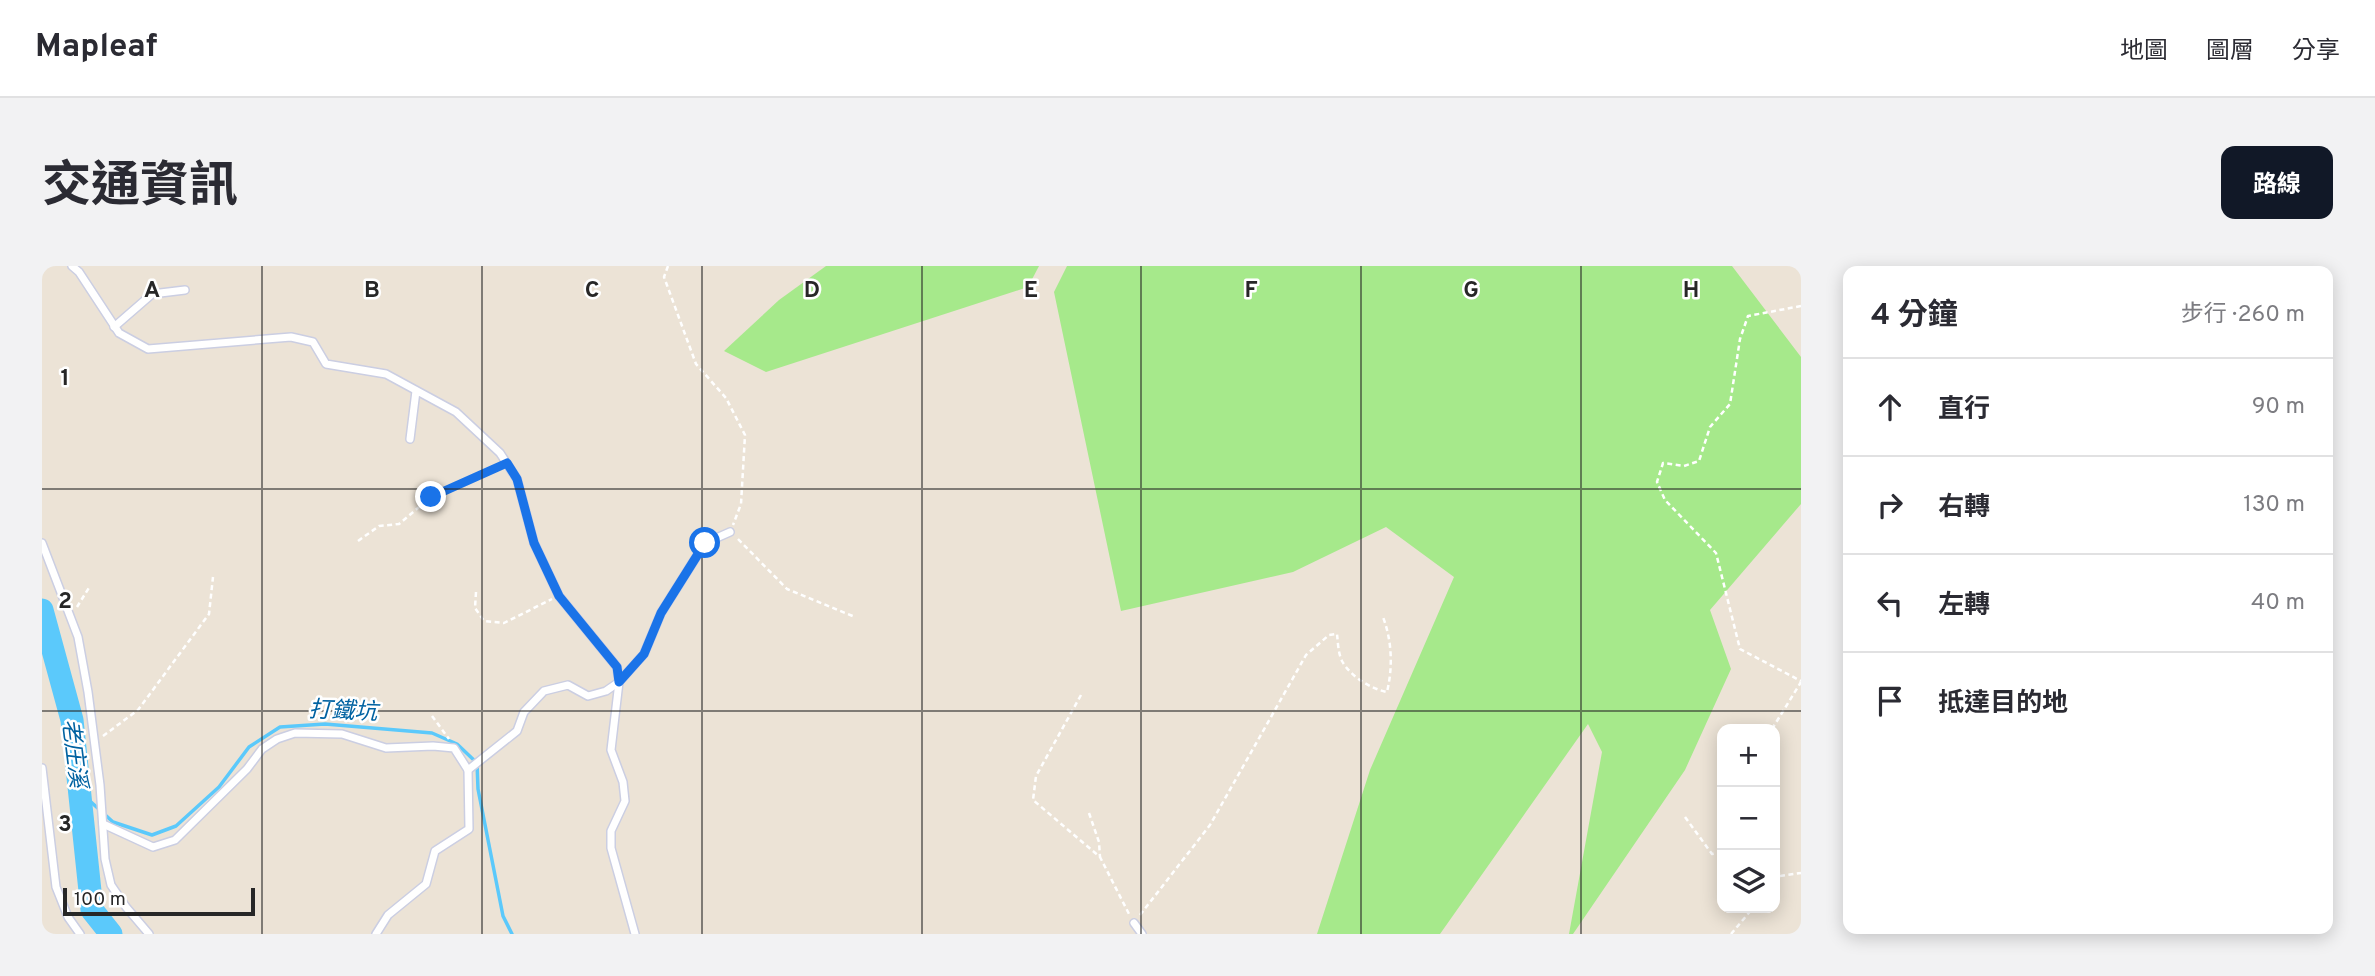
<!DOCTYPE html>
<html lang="zh-TW">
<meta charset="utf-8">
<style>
:root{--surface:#fff;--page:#f2f2f3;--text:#2b2b33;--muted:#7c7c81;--line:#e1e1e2;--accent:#111827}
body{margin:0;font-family:Overpass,"Noto Sans TC",sans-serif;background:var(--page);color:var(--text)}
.controls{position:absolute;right:21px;bottom:21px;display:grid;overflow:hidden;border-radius:14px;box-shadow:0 4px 18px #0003}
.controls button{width:63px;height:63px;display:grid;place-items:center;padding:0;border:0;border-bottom:2px solid var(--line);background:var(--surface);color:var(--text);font:35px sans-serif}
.scale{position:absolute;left:21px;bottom:18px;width:192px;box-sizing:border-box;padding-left:7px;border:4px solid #272727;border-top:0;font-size:19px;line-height:24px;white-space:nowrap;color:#272727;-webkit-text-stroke:5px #fff;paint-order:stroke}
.stop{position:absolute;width:21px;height:21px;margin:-16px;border:5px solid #1a73e8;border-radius:50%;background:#fff}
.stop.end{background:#1a73e8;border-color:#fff;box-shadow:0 2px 7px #0008}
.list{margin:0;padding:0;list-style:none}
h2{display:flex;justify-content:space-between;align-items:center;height:91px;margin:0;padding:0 28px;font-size:30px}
h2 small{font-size:23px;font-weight:400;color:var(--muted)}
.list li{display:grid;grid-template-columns:46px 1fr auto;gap:21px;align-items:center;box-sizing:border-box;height:98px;padding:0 28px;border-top:2px solid var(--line)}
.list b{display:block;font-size:26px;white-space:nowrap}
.list em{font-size:23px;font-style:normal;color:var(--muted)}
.icon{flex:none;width:38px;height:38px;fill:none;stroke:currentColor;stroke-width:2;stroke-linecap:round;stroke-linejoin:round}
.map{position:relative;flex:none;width:1759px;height:668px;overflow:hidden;border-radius:14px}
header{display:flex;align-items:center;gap:42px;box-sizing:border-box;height:98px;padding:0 35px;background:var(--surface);border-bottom:2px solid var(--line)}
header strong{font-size:33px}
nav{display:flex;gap:38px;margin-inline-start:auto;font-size:24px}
.intro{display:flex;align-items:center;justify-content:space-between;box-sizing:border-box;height:168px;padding:0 42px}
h1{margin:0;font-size:49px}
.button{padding:18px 32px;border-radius:14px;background:var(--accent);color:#fff;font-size:24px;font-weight:700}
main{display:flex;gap:42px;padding:0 42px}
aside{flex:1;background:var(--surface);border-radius:14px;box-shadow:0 4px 18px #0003}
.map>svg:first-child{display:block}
.green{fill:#a6e98b}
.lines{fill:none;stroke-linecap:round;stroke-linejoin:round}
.stream{stroke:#5bc9fb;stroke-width:3.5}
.river{stroke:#5bc9fb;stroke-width:23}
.service-casing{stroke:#cbcee2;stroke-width:10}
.path{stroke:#fff;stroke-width:2.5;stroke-dasharray:5 3.5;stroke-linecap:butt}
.service{stroke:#fff;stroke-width:7}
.route{stroke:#1a73e8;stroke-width:9}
.grid{fill:none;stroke:#272727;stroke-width:2;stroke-opacity:0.55}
.labels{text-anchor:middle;stroke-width:5;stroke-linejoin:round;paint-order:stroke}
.water-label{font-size:23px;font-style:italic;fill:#0062a1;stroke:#fff}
.grid-label{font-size:23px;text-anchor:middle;font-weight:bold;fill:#272727;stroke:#fff;stroke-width:5;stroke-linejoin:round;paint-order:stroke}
</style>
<header>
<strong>Mapleaf</strong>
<nav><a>地圖</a><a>圖層</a><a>分享</a></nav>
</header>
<div class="intro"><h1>交通資訊</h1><a class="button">路線</a></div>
<main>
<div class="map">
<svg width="1759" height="668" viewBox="0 0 1759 668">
<rect width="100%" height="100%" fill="#ece3d6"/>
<g class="green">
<path d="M784 0H997L986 21 724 106 682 85 737 34Z"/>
<path d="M1025 0H1690L1759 91V238L1668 344 1689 403 1643 504 1531 668H1527L1560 486 1546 458 1398 668H1275L1328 504 1412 311 1344 261 1251 306 1079 345 1012 26Z"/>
</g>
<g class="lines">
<path class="stream" d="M38 526 71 556 110 569 134 560 177 521 207 481 238 461 283 458 390 467 415 478 435 497 436 523 461 650 470 668"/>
<path class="river" d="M0 344 30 454 50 644 69 668"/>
<g class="service-casing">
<g id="service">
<path d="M30 0 37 6 77 67 106 83 249 71 271 76 284 98 344 108 414 146 458 187 475 213 492 277 517 330 575 401 577 416 569 484 581 516 583 535 569 565V582L593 668"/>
<path d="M72 61 110 28 143 24"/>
<path d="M368 173 374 125"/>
<path d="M0 277 36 371 46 426 58 519 63 593 69 619 84 641 107 668"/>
<path d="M0 502 14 621 26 651 38 668"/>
<path d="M61 558 111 581 133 574 205 503 220 483 235 473 253 467 300 468 344 482 391 480 412 482 426 504"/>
<path d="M1092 657 1100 668"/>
<path d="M334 668 346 649 384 618 393 585 427 563 426 504 475 465 482 446 502 425 526 419 546 430 564 425 577 416 602 388 619 347 663 277 688 266"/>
</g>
</g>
<g class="path">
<path d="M626 0 622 11 654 98 684 132 703 169 699 238 691 259"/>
<path d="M1759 40 1706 50 1698 73 1688 138 1668 161 1657 195 1642 200 1621 197 1615 216 1623 234 1674 287 1698 383 1759 415"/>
<path d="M696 273 745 323 813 351"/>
<path d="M316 275 337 260 357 258 389 231 456 201"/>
<path d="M434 326 433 342 442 355 462 357 510 333"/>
<path d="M35 341 48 320"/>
<path d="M1039 429 994 510 991 534 1058 591 1087 648"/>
<path d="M390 450 407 473"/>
<path d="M1730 463 1759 416"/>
<path d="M61 470 96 444 167 348 171 311"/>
<path d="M1047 547 1057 576 1058 591"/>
<path d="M1643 551 1670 588 1680 586"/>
<path d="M1733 595 1738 610 1733 616"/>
<path d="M1738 610 1759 607"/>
<path d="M1098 649 1168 559 1264 389 1287 369 1295 368C1296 376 1296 387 1300 395 1308 410 1329 423 1345 426 1351 401 1350 375 1341 351"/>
<path d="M1689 668 1711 642"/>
</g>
<use href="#service" class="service"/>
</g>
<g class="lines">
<path class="route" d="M389 231 465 197 475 213 492 277 517 330 575 401 577 416 602 388 619 347 663 277"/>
</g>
<path class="grid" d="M220 0V668M440 0V668M660 0V668M880 0V668M1099 0V668M1319 0V668M1539 0V668M0 223H1759M0 445H1759"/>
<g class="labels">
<g class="water-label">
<text transform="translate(301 444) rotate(2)" y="8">打鐵坑</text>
<text transform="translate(33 487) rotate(83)" y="8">老庄溪</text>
</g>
</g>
<g class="grid-label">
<text x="110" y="31">A</text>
<text x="330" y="31">B</text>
<text x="550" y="31">C</text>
<text x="770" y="31">D</text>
<text x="989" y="31">E</text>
<text x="1209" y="31">F</text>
<text x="1429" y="31">G</text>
<text x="1649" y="31">H</text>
<text x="23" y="119">1</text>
<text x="23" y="342">2</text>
<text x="23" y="565">3</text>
</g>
</svg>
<div class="controls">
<button>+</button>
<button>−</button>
<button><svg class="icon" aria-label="layers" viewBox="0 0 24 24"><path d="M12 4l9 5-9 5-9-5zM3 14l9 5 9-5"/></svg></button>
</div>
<div class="scale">100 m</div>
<div class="stop" style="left:663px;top:277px"></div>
<div class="stop end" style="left:389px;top:231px"></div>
</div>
<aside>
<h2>4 分鐘<small>步行 · 260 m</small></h2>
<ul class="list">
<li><svg class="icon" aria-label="ahead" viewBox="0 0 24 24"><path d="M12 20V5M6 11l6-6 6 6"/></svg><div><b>直行</b></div><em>90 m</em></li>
<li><svg class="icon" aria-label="right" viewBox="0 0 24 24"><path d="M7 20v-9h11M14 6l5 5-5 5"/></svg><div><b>右轉</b></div><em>130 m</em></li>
<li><svg class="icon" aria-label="left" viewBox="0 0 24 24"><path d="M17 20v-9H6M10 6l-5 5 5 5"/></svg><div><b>左轉</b></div><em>40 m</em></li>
<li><svg class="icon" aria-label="arrive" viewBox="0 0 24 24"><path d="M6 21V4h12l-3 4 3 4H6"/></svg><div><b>抵達目的地</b></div></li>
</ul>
</aside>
</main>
